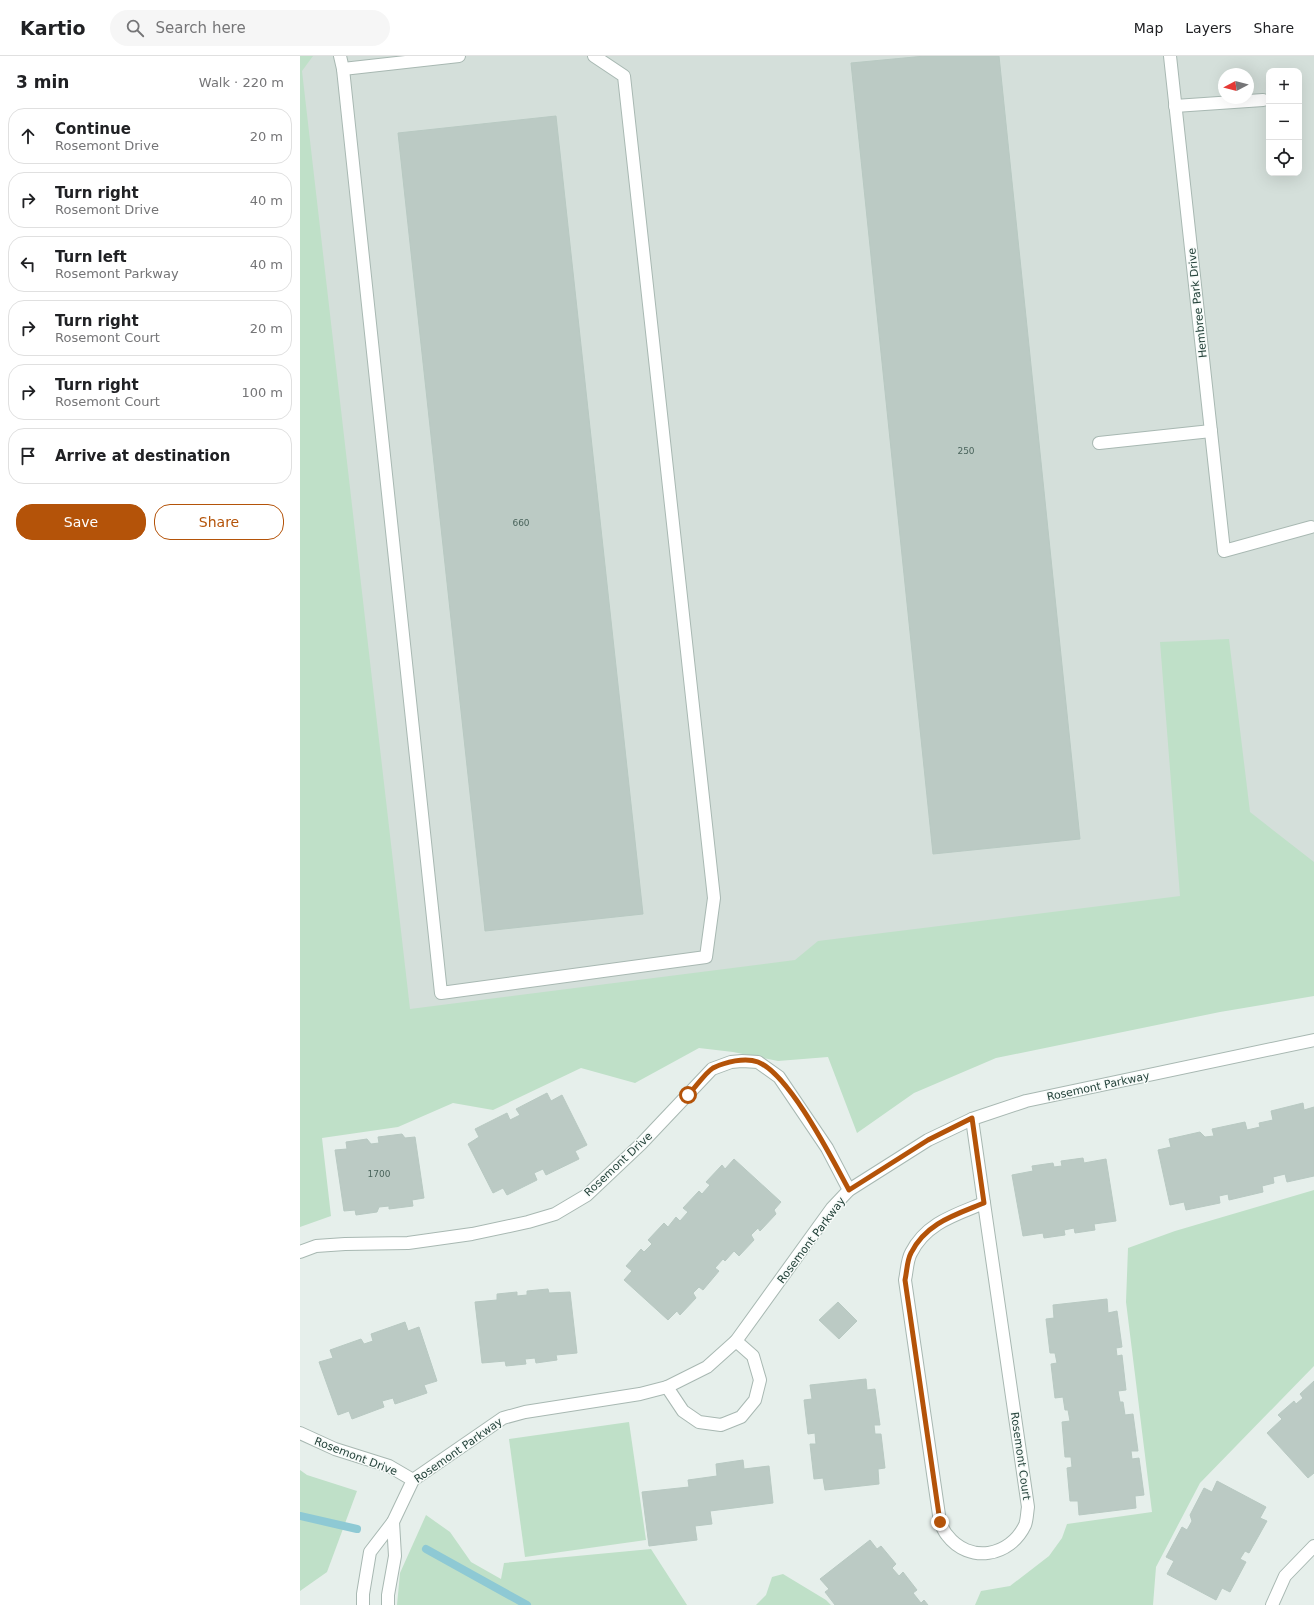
<!DOCTYPE html>
<meta charset="utf-8">
<style>
:root{--surface:#fff;--page:#f6f6f6;--text:#202124;--muted:#757577;--line:#e0e0e0;--accent:#b45309}
body{margin:0;font-family:"DejaVu Sans",sans-serif;background:var(--page);color:var(--text)}
.controls{position:absolute;right:12px;top:12px;display:grid;overflow:hidden;border-radius:8px;box-shadow:0 4px 16px #0002}
.controls button{width:36px;height:36px;display:grid;place-items:center;padding:0;border:0;border-bottom:1px solid var(--line);background:var(--surface);color:var(--text);font:20px sans-serif}
.compass{position:absolute;left:918px;top:12px;width:36px;height:36px;border-radius:50%;background:var(--surface);box-shadow:0 4px 16px #0002;rotate:263deg}
.stop{position:absolute;width:12px;height:12px;margin:-9px;border:3px solid #b45309;border-radius:50%;background:#fff}
.stop.end{background:#b45309;border-color:#fff;box-shadow:0 1px 4px #0008}
.list{margin:0;padding:0;list-style:none}
h2{display:flex;justify-content:space-between;align-items:center;height:52px;margin:0;padding:0 16px;font-size:17px}
h2 small{font-size:13px;font-weight:400;color:var(--muted)}
.list li{display:grid;grid-template-columns:26px 1fr auto;gap:12px;align-items:center;box-sizing:border-box;height:56px;margin:0 8px 8px;padding:0 8px;border:1px solid var(--line);border-radius:16px}
.list b{display:block;font-size:15px;white-space:nowrap}
.list p{margin:0;font-size:13px;white-space:nowrap;color:var(--muted)}
.list em{font-size:13px;font-style:normal;color:var(--muted)}
.actions{display:flex;gap:8px;padding:12px 16px}
.actions a{flex:1;padding:9px 0;border:1px solid var(--accent);border-radius:16px;text-align:center;font-size:14px;color:var(--accent)}
.actions .main{background:var(--accent);color:#fff}
.icon{flex:none;width:22px;height:22px;fill:none;stroke:currentColor;stroke-width:2;stroke-linecap:round;stroke-linejoin:round}
.map{position:relative;flex:none;width:1014px;height:1549px;overflow:hidden}
header{display:flex;align-items:center;gap:24px;box-sizing:border-box;height:56px;padding:0 20px;background:var(--surface);border-bottom:1px solid var(--line)}
header strong{font-size:19px}
nav{display:flex;gap:22px;margin-inline-start:auto;font-size:14px}
.search{width:280px;height:36px;background:var(--page);display:flex;align-items:center;gap:10px;box-sizing:border-box;padding:0 14px;border-radius:22px;color:var(--muted);font-size:15px}
main{display:flex}
aside{flex:1;background:var(--surface)}
.map>svg:first-child{display:block}
.built{fill:#d4dfda;fill-rule:evenodd}
.green{fill:#bfe0c8}
.lines{fill:none;stroke-linecap:round;stroke-linejoin:round}
.stream{stroke:#8ec9d4;stroke-width:8}
.building{fill:#bbcac4;stroke:#b8c9c2}
.minor-casing{stroke:#a8b8b2;stroke-width:14}
.minor{stroke:#fff;stroke-width:12}
.route{stroke:#b45309;stroke-width:5}
.labels{text-anchor:middle;stroke-width:3;stroke-linejoin:round;paint-order:stroke}
.number-label{font-size:9px;fill:#4a645c}
.street-label{font-size:11px;fill:#24423a;stroke:#f7fbf9}
</style>
<header>
<strong>Kartio</strong>
<div class="search"><svg class="icon" aria-label="search" viewBox="0 0 24 24"><circle cx="10" cy="10" r="6"/><path d="M15 15l6 6"/></svg>Search here</div>
<nav><a>Map</a><a>Layers</a><a>Share</a></nav>
</header>
<main>
<aside>
<h2>3 min<small>Walk · 220 m</small></h2>
<ul class="list">
<li><svg class="icon" aria-label="ahead" viewBox="0 0 24 24"><path d="M12 20V5M6 11l6-6 6 6"/></svg><div><b>Continue</b><p>Rosemont Drive</p></div><em>20 m</em></li>
<li><svg class="icon" aria-label="right" viewBox="0 0 24 24"><path d="M7 20v-9h11M14 6l5 5-5 5"/></svg><div><b>Turn right</b><p>Rosemont Drive</p></div><em>40 m</em></li>
<li><svg class="icon" aria-label="left" viewBox="0 0 24 24"><path d="M17 20v-9H6M10 6l-5 5 5 5"/></svg><div><b>Turn left</b><p>Rosemont Parkway</p></div><em>40 m</em></li>
<li><svg class="icon" aria-label="right" viewBox="0 0 24 24"><path d="M7 20v-9h11M14 6l5 5-5 5"/></svg><div><b>Turn right</b><p>Rosemont Court</p></div><em>20 m</em></li>
<li><svg class="icon" aria-label="right" viewBox="0 0 24 24"><path d="M7 20v-9h11M14 6l5 5-5 5"/></svg><div><b>Turn right</b><p>Rosemont Court</p></div><em>100 m</em></li>
<li><svg class="icon" aria-label="arrive" viewBox="0 0 24 24"><path d="M6 21V4h12l-3 4 3 4H6"/></svg><div><b>Arrive at destination</b></div></li>
</ul>
<div class="actions"><a class="main">Save</a><a>Share</a></div>
</aside>
<div class="map">
<svg width="1014" height="1549" viewBox="0 0 1014 1549">
<rect width="100%" height="100%" fill="#e6efeb"/>
<path class="built" d="M0 0H1014V877L0 1018ZM969 15H999V117H969ZM924 18H948V42H924Z"/>
<g class="green">
<path d="M0 0H13L2 15 110 953 495 904 518 885 880 840 860 586 929 583 950 756 1014 806V940L920 956 696 1002 614 1037 557 1077 528 1001 478 1005 433 996 399 992 335 1027 281 1012 193 1054 153 1047 98 1071 22 1082 31 1160 0 1171Z"/>
<path d="M1014 1134V1310L900 1427 856 1511 853 1549H675L681 1535 710 1530 749 1500 762 1482 767 1468 852 1456 826 1246 828 1192 875 1175Z"/>
<path d="M329 1366 346 1484 225 1501 209 1383Z"/>
<path d="M0 1414 7 1419 57 1435 27 1516 0 1535Z"/>
<path d="M126 1459 150 1476 171 1506 201 1523 204 1507 351 1493 387 1549H97L100 1517Z"/>
<path d="M483 1518 526 1544 531 1549H456L466 1539 472 1521Z"/>
</g>
<g class="lines">
<g class="stream">
<path d="M0 1460 57 1473"/>
<path d="M126 1493 227 1549"/>
</g>
</g>
<g class="building">
<path d="M625 0H699L780 783 633 798 551 7Z"/>
<path d="M256 60 343 858 185 875 98 77Z"/>
<path d="M247 1037 251 1045 262 1039 287 1089 275 1095 279 1103 246 1119 243 1113 234 1117 237 1124 207 1139 203 1132 193 1137 168 1088 179 1081 175 1073 207 1057 210 1064 220 1059 216 1053Z"/>
<path d="M1003 1047 1004 1054 1014 1051V1120L987 1126 985 1118 973 1121 974 1127 962 1130 963 1136 929 1144 928 1138 919 1140 920 1147 886 1154 884 1146 870 1149 858 1094 871 1091 869 1083 900 1076 905 1081 914 1080 912 1073 945 1066 947 1074 960 1071 959 1067 973 1064 971 1055Z"/>
<path d="M102 1078 105 1082 115 1081 124 1142 112 1144 113 1150 89 1153V1150L79 1151 77 1156 56 1159 55 1154 44 1155 35 1094 47 1093 46 1086 67 1083 71 1088 79 1087 78 1081Z"/>
<path d="M783 1102 784 1107 806 1103 816 1165 794 1168 795 1174 775 1177 774 1172 764 1174 765 1179 744 1182 743 1177 723 1180 712 1119 733 1115 732 1110 753 1107 754 1111 762 1110 761 1105Z"/>
<path d="M434 1103 481 1146 474 1154 476 1158 460 1175 458 1172 451 1179 454 1184 439 1200 434 1195 425 1205 423 1203 415 1212 419 1215 403 1234 399 1231 393 1237 396 1242 380 1259 377 1255 368 1264 324 1224 332 1215 326 1210 341 1193 344 1196 352 1188 348 1184 364 1167 368 1171 376 1161 380 1165 388 1156 383 1152 399 1135 402 1138 410 1129 406 1126 422 1109 425 1113Z"/>
<path d="M248 1233 249 1237 270 1236 277 1297 256 1299 257 1304 236 1307 235 1302 225 1303 226 1308 206 1310 205 1305 182 1307 175 1246 197 1244V1238L217 1236V1240L227 1239V1235Z"/>
<path d="M807 1243 808 1257 817 1255 822 1291 816 1292 817 1300 822 1299 826 1334 818 1335 820 1346H823L825 1359 833 1358 838 1395H831L832 1403 839 1402 844 1439 835 1440 836 1452 779 1459 778 1445H770L767 1412 772 1411 771 1401H765L762 1366 770 1365 768 1354H765L763 1341 755 1342 751 1308 757 1307 755 1297H750L746 1263 754 1262 753 1249Z"/>
<path d="M538 1246 557 1265 539 1283 519 1264Z"/>
<path d="M105 1266 108 1275 119 1271 137 1325 124 1329 127 1337 95 1348 93 1342 82 1345 84 1351 52 1363 49 1355 38 1359 19 1306 33 1302 30 1294 61 1283 64 1288 73 1285 71 1278Z"/>
<path d="M566 1323 567 1334 575 1333 580 1369H574L575 1378H581L585 1412 578 1413 579 1428 525 1434 523 1422 514 1423 510 1388H516L515 1377 508 1378 504 1344 512 1343 510 1329Z"/>
<path d="M1014 1325V1417L1008 1422 967 1377 982 1363 978 1359 994 1345 996 1348 1003 1342 1000 1338Z"/>
<path d="M443 1404 444 1413 469 1410 473 1447 410 1455 412 1468 395 1470 397 1484 349 1490 342 1436 389 1431 388 1424 417 1420 416 1408Z"/>
<path d="M917 1425 966 1451 960 1462 967 1465 949 1497 945 1495 940 1503 946 1506 930 1536 922 1532 916 1544 867 1518 874 1505 866 1501 882 1471 887 1474 892 1465 890 1459 904 1432 912 1436Z"/>
<path d="M570 1484 577 1493 581 1490 596 1508 592 1512 599 1520 603 1516 617 1534 613 1537 621 1547 624 1544 628 1549H535L525 1536 529 1533 520 1523Z"/>
</g>
<g class="lines">
<g class="minor-casing">
<g id="minor">
<path d="M40 0 43 13 141 937 406 901 414 842 324 20 294 0"/>
<path d="M870 0 924 495 1011 471"/>
<path d="M43 13 159 0"/>
<path d="M875 50 963 44"/>
<path d="M799 387 911 375"/>
<path d="M672 1063 684 1147"/>
<path d="M684 1147 728 1451C727 1457 727 1464 725 1469 710 1501 669 1508 647 1479 644 1476 642 1470 640 1466L605 1224C607 1215 607 1204 611 1197 626 1167 655 1159 684 1147Z"/>
<path d="M0 1196 16 1190 45 1188 108 1187 172 1178 228 1166 255 1158 287 1139 341 1088 412 1013 431 1006 442 1005 458 1006 479 1021 527 1092 549 1134"/>
<path d="M367 1331 383 1355 399 1366 421 1369 441 1361 455 1344 460 1324 453 1300 436 1285"/>
<path d="M0 1377 35 1393 89 1410 113 1424"/>
<path d="M63 1549V1538L70 1496 93 1466 113 1424 203 1362 225 1356 340 1338 367 1331 407 1311 436 1285 532 1152 549 1134 628 1084 672 1063 726 1045 1014 984"/>
<path d="M88 1549V1539L95 1500 93 1466"/>
<path d="M972 1549 985 1520 1014 1490"/>
</g>
</g>
<use href="#minor" class="minor"/>
</g>
<g class="lines">
<path class="route" d="M388 1039C395 1032 405 1017 413 1012 425 1006 445 1001 458 1006 490 1019 532 1103 549 1134L628 1084 672 1062 684 1147C655 1159 626 1167 611 1197 607 1204 607 1215 605 1224L640 1466"/>
</g>
<g class="labels">
<g class="number-label">
<text x="666" y="398">250</text>
<text x="221" y="470">660</text>
<text x="79" y="1121">1700</text>
</g>
<g class="street-label">
<text transform="translate(897 247) rotate(-96)" y="4">Hembree Park Drive</text>
<text transform="translate(798 1030) rotate(-12)" y="4">Rosemont Parkway</text>
<text transform="translate(318 1108) rotate(-43)" y="4">Rosemont Drive</text>
<text transform="translate(511 1184) rotate(-53)" y="4">Rosemont Parkway</text>
<text transform="translate(158 1394) rotate(-35)" y="4">Rosemont Parkway</text>
<text transform="translate(56 1400) rotate(21)" y="4">Rosemont Drive</text>
<text transform="translate(721 1400) rotate(82)" y="4">Rosemont Court</text>
</g>
</g>
</svg>
<div class="controls">
<button>+</button>
<button>−</button>
<button><svg class="icon" aria-label="locate" viewBox="0 0 24 24"><circle cx="12" cy="12" r="6"/><path d="M12 2v4M12 18v4M2 12h4M18 12h4"/></svg></button>
</div>
<svg class="compass" viewBox="-18 -18 36 36"><path d="M0-13l5 13h-10z" fill="#e53935"/><path d="M0 13l5-13h-10z" fill="#757577"/></svg>
<div class="stop" style="left:388px;top:1039px"></div>
<div class="stop end" style="left:640px;top:1466px"></div>
</div>
</main>
